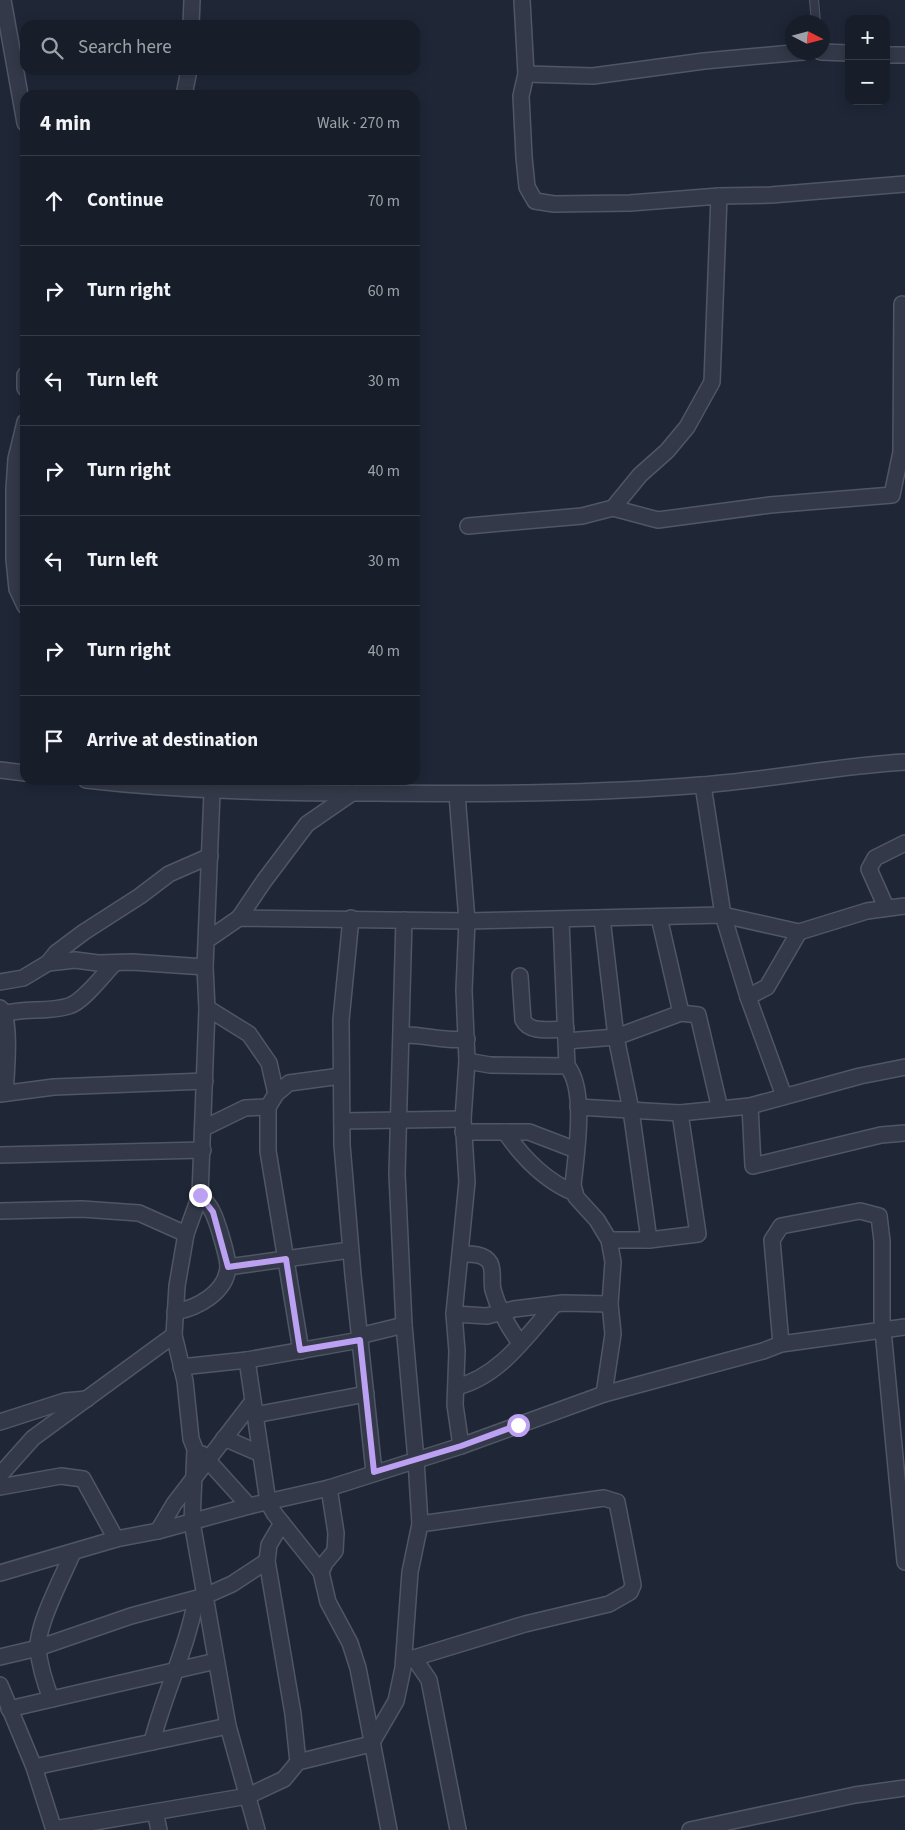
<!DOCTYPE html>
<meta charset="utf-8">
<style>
:root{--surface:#171d29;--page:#242a35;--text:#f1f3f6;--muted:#9ea2a8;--line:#363b46}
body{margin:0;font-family:"Source Sans 3",sans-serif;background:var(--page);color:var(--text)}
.controls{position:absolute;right:15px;top:15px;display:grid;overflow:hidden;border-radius:10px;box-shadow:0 2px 12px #0003}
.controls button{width:45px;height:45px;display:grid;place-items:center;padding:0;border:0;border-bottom:1px solid var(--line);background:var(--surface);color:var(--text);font:25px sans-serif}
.compass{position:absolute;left:785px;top:15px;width:45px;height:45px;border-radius:50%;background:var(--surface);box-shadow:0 2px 12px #0003;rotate:96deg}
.stop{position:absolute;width:15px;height:15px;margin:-11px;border:4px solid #bca0f2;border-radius:50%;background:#fff}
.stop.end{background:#bca0f2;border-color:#fff;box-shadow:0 1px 5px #0008}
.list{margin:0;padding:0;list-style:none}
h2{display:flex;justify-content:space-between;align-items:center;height:65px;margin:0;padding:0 20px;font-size:21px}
h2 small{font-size:16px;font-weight:400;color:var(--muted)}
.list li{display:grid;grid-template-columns:32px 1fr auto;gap:15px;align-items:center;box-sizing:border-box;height:90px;padding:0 20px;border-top:1px solid var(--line)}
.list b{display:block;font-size:19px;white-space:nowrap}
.list em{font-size:16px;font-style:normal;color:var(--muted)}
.icon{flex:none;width:28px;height:28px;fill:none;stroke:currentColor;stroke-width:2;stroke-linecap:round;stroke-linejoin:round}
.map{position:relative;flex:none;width:905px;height:1830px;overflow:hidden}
.search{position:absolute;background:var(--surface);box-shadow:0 2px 12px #0003;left:20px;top:20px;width:400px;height:55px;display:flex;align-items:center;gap:12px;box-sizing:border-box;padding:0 18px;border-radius:15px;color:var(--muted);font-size:19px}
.panel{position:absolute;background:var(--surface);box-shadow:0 2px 12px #0003;left:20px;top:90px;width:400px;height:695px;border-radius:15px}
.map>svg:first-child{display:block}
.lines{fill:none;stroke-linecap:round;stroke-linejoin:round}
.service-casing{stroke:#505665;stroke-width:10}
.minor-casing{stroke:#505665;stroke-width:18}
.service{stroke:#333948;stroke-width:8}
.minor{stroke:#333948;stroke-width:15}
.route{stroke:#bca0f2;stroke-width:6}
</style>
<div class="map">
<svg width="905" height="1830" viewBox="0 0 905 1830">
<rect width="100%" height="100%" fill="#1f2737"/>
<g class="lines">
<g class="service-casing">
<g id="service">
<path d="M814 0 816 22"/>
<path d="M15 534 25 546"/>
</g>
</g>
<g class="minor-casing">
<g id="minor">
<path d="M3 0 25 123"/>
<path d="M191 25 192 0"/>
<path d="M821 52 849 53"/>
<path d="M886 55H905"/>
<path d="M526 74 593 76 704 61 803 52"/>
<path d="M184 95 189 70"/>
<path d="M719 196 771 195 905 184"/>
<path d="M25 375V388"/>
<path d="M25 422 16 459 14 489V559L17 589 25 606"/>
<path d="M613 508 658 520 770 505 892 495 901 452 902 304"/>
<path d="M468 526 582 516 613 508 640 475 667 451 687 427 712 382 719 196 630 203 554 204 535 201 527 187 524 157 521 96 526 74 522 0"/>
<path d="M0 770 25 773"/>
<path d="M86 780C182 791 277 793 374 793 483 794 592 794 700 785 769 780 836 766 905 762"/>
<path d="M703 785 723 915 748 997 784 1096"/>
<path d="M212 792 205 967 207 1009 200 1195 186 1234 177 1286 174 1335 185 1381 191 1439 195 1449 192 1522 228 1726 257 1830"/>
<path d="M457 794 467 921 464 990 467 1061 463 1119 467 1182 454 1314 457 1351 455 1405 461 1446"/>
<path d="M886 907 869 869 875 858 905 843"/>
<path d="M239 918 264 881 307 824 352 793"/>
<path d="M351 918 341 1020 342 1145 353 1275 374 1472"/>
<path d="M561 920 567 1066"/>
<path d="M207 940 239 918 467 921 723 915 799 932 867 911 905 906"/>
<path d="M48 963 56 953 84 932 140 896 169 874 210 856"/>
<path d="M520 976 523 1020C530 1034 552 1029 566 1029"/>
<path d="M0 982 23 978 48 963 75 960 98 963 132 962 205 967"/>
<path d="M748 997 767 987 799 932"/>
<path d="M0 1008C12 1015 6 1078 5 1093"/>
<path d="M207 1008 249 1034 269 1063 276 1094"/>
<path d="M681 1013 698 1015 720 1109"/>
<path d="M0 1015C22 1007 46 1013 69 1006 83 1002 103 975 114 964"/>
<path d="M401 1035C424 1034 445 1042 467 1039"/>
<path d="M566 1041 616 1037 602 918"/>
<path d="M467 1061 490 1065 567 1066C587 1089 576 1155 573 1185L576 1197 597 1220 609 1240 613 1262 610 1304 613 1334 604 1394"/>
<path d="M0 1094 54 1087 205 1081"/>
<path d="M750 1106 753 1166 881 1135 905 1133"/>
<path d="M578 1107 680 1113 750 1106 860 1076 905 1067"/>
<path d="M342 1121 463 1119"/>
<path d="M204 1128 245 1108 268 1107"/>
<path d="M463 1132H529L576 1150"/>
<path d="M505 1132C523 1158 545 1181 575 1193"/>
<path d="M0 1155 203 1150"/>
<path d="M0 1211 82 1209 139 1213 186 1234"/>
<path d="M609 1240H649L631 1110 616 1037 681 1013 659 917"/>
<path d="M649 1240 698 1234 680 1113"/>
<path d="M460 1254C470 1254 484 1253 490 1263 494 1270 491 1282 493 1290 498 1308 509 1328 520 1343"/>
<path d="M228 1267 350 1250"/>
<path d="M175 1312C197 1308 226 1293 228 1267 228 1257 217 1220 212 1211 209 1205 204 1200 200 1195"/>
<path d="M454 1314 487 1316 514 1309 563 1303 610 1304"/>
<path d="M359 1336 404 1325"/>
<path d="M781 1344 772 1240 781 1226 860 1211 879 1216 882 1241V1320L905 1562"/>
<path d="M301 1351 268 1151V1107L276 1094 289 1083 341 1076"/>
<path d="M247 1360 268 1502 274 1513 321 1572"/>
<path d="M181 1367 247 1360 360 1340"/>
<path d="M456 1387C499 1377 526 1337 554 1305"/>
<path d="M255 1415 366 1394"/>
<path d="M0 1422 65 1401 87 1399"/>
<path d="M224 1438 261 1454"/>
<path d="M202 1454 249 1506"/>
<path d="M0 1475 33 1438 174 1335"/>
<path d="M0 1487 61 1476 83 1479 116 1539"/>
<path d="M329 1488 336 1533 335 1551 325 1563 321 1572 328 1602 350 1643 358 1668 389 1830"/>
<path d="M282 1523 269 1545 267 1561 293 1714 298 1762"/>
<path d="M158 1531 174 1504 253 1401"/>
<path d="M0 1573 116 1539 158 1531 249 1506 329 1488 461 1446 604 1394 763 1351 781 1344 905 1327"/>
<path d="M0 1657 38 1648 131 1616 205 1596 232 1584 267 1561"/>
<path d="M414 1658 429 1680 458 1830"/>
<path d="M404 1661 525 1624 609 1604 630 1592 633 1585 617 1502 604 1498 420 1524"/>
<path d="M0 1685 34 1767 54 1830"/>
<path d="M51 1699C45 1683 40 1667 38 1650 36 1626 63 1576 73 1552"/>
<path d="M9 1709 216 1661"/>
<path d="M152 1742C164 1694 187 1649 196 1599"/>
<path d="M34 1767 228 1726"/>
<path d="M155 1812 159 1830"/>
<path d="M54 1829 248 1796 284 1779 298 1762 371 1744 396 1701 403 1668 410 1572 420 1524 416 1460 404 1325 397 1174 404 920"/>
<path d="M690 1830 855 1795 905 1788"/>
</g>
</g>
<use href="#service" class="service"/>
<use href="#minor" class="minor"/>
</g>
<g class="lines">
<path class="route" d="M200 1195 213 1212 228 1267 286 1259 300 1350 360 1340 374 1472 461 1446 518 1425"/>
</g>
</svg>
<div class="controls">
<button>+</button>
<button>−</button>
</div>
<svg class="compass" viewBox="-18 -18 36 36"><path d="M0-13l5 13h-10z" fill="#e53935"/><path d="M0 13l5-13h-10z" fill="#9ea2a8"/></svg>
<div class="stop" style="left:518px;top:1425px"></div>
<div class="stop end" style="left:200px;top:1195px"></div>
<div class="search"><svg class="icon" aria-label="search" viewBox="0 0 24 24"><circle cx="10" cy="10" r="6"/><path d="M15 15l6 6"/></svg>Search here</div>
<section class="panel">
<h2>4 min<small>Walk · 270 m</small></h2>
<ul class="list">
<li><svg class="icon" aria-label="ahead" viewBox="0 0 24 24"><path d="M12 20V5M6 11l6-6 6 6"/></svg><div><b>Continue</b></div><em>70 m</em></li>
<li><svg class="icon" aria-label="right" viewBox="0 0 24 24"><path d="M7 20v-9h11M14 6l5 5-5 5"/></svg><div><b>Turn right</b></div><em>60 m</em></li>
<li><svg class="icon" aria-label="left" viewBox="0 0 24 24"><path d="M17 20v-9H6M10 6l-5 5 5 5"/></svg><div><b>Turn left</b></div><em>30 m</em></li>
<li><svg class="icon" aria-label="right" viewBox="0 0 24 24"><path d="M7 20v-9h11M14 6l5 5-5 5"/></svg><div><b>Turn right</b></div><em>40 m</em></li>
<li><svg class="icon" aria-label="left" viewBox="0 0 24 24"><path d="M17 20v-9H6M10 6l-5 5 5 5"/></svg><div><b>Turn left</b></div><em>30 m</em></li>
<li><svg class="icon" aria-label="right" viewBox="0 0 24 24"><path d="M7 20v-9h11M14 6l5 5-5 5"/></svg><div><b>Turn right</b></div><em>40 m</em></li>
<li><svg class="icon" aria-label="arrive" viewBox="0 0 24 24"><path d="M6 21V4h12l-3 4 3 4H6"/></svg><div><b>Arrive at destination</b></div></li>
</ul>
</section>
</div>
